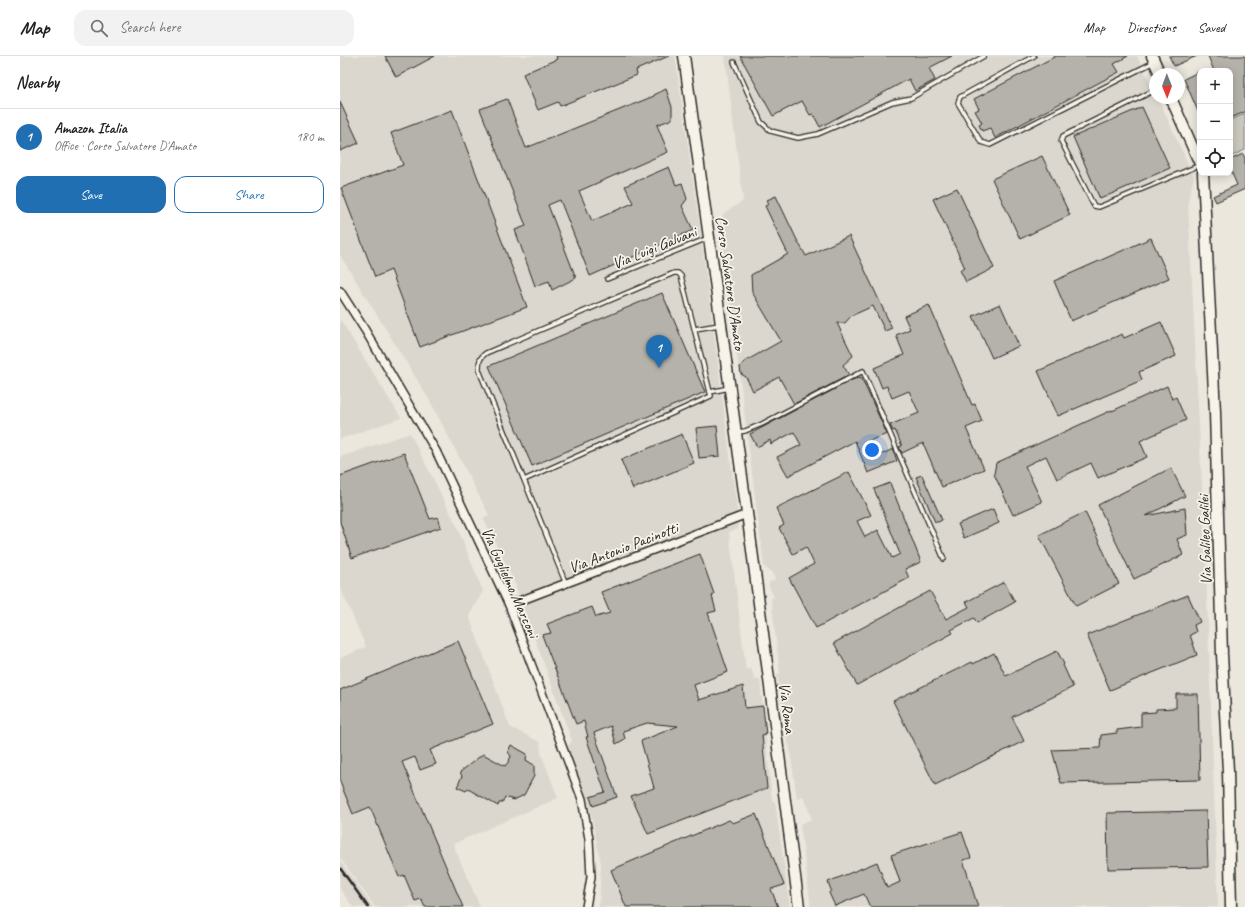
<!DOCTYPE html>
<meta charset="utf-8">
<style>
:root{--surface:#fff;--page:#f2f2f2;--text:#222;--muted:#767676;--line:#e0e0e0;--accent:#1f6fb2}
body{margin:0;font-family:Caveat,sans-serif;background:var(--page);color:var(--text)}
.controls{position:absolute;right:12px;top:12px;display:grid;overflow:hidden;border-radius:8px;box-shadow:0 2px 10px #0003}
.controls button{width:36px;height:36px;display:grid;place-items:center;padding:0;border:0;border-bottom:1px solid var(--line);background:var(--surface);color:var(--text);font:20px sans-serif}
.compass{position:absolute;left:809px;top:12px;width:36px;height:36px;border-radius:50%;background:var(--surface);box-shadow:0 2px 10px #0003;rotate:179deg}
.you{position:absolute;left:532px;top:394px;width:14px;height:14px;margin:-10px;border:3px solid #fff;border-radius:50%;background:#1a73e8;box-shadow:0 0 0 6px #1a73e833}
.badge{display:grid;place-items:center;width:26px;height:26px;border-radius:50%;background:var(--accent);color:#fff;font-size:13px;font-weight:700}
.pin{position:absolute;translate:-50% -33px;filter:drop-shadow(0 1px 2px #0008)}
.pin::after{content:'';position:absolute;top:21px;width:14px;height:12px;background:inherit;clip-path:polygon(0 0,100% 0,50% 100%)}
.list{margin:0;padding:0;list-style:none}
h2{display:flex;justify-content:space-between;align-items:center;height:52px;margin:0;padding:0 16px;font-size:17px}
h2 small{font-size:13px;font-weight:400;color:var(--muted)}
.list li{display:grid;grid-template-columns:26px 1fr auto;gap:12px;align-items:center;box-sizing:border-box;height:56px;padding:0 16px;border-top:1px solid var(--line)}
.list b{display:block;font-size:15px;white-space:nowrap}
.list p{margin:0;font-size:13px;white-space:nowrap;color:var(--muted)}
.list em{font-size:13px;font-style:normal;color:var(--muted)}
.actions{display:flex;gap:8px;padding:12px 16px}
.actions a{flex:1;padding:9px 0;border:1px solid var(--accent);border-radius:12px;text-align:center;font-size:14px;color:var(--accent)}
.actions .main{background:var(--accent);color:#fff}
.icon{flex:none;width:22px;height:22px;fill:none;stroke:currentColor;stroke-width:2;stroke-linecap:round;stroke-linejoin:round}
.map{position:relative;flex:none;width:905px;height:851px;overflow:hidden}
header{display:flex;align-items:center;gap:24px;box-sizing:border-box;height:56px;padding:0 20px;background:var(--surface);border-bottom:1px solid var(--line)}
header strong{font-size:19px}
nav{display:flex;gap:22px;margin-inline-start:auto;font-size:14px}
.search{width:280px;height:36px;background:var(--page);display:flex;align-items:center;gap:10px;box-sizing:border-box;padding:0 14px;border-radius:12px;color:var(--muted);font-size:15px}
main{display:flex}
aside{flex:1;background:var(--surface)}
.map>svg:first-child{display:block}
.built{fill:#dbd7ce}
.green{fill:#cbc8bf;stroke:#7b7a75}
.building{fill:#b5b2ab;stroke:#2b2b2b}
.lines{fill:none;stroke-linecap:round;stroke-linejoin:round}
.lane-casing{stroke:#2b2b2b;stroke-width:6}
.street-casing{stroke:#2b2b2b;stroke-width:10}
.secondary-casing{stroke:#2b2b2b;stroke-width:13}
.lane{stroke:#f7f3e8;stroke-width:3.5}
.street{stroke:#f7f3e8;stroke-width:7}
.secondary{stroke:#f7f3e8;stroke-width:10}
.rail{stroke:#2b2b2b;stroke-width:2.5}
.labels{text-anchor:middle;stroke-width:3.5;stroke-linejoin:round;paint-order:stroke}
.street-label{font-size:16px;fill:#2b2b2b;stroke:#f7f3e8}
</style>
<header>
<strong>Map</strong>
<div class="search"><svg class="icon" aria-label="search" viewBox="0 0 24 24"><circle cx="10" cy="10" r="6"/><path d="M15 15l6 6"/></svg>Search here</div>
<nav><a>Map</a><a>Directions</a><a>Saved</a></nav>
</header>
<main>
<aside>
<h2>Nearby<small></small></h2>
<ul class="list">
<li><span class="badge">1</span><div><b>Amazon Italia</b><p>Office · Corso Salvatore D'Amato</p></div><em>180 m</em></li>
</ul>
<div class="actions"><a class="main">Save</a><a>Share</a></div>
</aside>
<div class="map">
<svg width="905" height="851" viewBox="0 0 905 851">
<rect width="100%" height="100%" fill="#ebe7dd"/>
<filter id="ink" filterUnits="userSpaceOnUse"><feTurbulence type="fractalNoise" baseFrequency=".025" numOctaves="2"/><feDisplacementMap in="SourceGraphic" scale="8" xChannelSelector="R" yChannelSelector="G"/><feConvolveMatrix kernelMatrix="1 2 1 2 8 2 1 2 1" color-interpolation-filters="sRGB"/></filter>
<g filter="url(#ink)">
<g class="built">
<path d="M0 0H335L360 173 397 453 398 473 389 476 406 614 411 612 415 624 420 623 432 744 435 746 450 851H259L261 808 248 743 244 744 228 690 232 685 173 523 143 462 149 459 90 345 0 199Z"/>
<path d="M385 0H797L815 37V42H818L854 121 848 145 866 511 878 851H471L460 768 472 763 463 740 457 743 450 693 445 676 437 618H440L431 542 434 541 429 531V526L435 524 432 516 424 511 380 165V162L383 161V158L403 145Z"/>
<path d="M0 263 61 362 0 383Z"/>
<path d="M70 377 117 470 121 481 143 535 129 560 170 671 200 686 201 697 218 742 113 788 140 851H35L0 802V602L26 591 0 531V401Z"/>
<path d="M0 805 13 823 33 851H13L0 833Z"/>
</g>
<path class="green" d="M905 58V94L890 101V64Z"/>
<g class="building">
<path d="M45 0H95L56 21Z"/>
<path d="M216 0H329L296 14 297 19 220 50 218 46 198 54 183 18 217 3Z"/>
<path d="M400 0H612L589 12 595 24 575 35 569 23 480 71 473 58 470 59 462 45 433 60Z"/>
<path d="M716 0H788L774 8 779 16 655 82 650 72 642 75 639 69 642 67 635 55 639 53 634 43Z"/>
<path d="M829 0H857L834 10Z"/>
<path d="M868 0H905V56L890 62V15H874Z"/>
<path d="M860 15V60L844 23Z"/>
<path d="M326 33 332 51V63L317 69 328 96 239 135 252 165 293 147 285 130 329 111 336 129 342 127 347 143 342 150 353 174 250 220 220 144 208 149 236 222 212 234 209 225 195 230 175 174 186 170 140 53 167 43 186 92 314 40V39Z"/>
<path d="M0 46 19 87 0 95Z"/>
<path d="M802 51 830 112 760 143 733 81Z"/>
<path d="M112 54 187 251 80 291 51 214 35 221 1 132 63 109 51 77Z"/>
<path d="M903 98 905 102V133L876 146 873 140 897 129 890 113V104Z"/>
<path d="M702 100 730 159 680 183 652 123Z"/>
<path d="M617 132 654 212 626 226 620 214 625 212 593 143Z"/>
<path d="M436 140 456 182 466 200 509 180 552 272 545 275 533 250 511 260 505 267H497L513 300 503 309 509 319 454 348 439 321 413 335 406 321 401 318 400 311 404 306 441 285 412 236 411 219 448 198 425 150 429 148 427 144Z"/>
<path d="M811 182 829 222 731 265 714 225Z"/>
<path d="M322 237 365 336 192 410 149 310Z"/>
<path d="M660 248 679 290 652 302 633 260Z"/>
<path d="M589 249 632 349 635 348 642 365 626 372 644 413 602 431 583 387 562 397 559 391 562 390 555 374 553 375 550 369 579 357 569 335 552 342 547 330 542 332 534 312 564 299 556 279 570 273 564 260Z"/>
<path d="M821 266 836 300 799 316 802 324 718 360 698 315 782 278 784 282Z"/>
<path d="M521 321 547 378 529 385 536 401 553 393 557 405 528 417 515 385 448 420 437 401 461 389 454 376 431 388 430 384 417 391 410 378 512 324Z"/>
<path d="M827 330 832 343 836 341 846 364 800 385 807 401 758 422 751 407 717 423 706 400 685 410 702 446 673 459 654 418 656 407 772 354V355Z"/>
<path d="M377 370 380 400 359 402 356 372Z"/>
<path d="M342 378 354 407 293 433 281 404Z"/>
<path d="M64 397 90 463 98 461 101 471 12 502 0 466V420Z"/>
<path d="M831 412 845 440 806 460 845 452 847 479 837 483 843 499 794 523 758 449Z"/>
<path d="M509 416 531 459 517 465 525 481 538 474 552 502 560 498 534 433 550 427 581 506 565 513 569 522 476 572 449 522 474 508 466 491 453 498 439 472 444 469 436 452Z"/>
<path d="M582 419 602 464 598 466H595L576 421Z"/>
<path d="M653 453 659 467 624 482 618 468Z"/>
<path d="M745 456 779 528 736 550 699 479Z"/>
<path d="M360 498 374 538 372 540 376 555 368 557 388 616 354 629 359 644 403 630 405 652 423 650 426 678 422 679 427 732 308 778 291 740 314 732 301 685 338 670 307 667 283 675 285 683 276 688 271 670 254 677 277 741 253 750 250 741 265 736 246 681H248L244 665 236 668 202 579 211 577 207 568 252 551 256 561 270 557 261 536Z"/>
<path d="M664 526 675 546 637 567 634 562 611 574 613 577 517 629 494 587 590 535 606 563 629 551 626 546Z"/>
<path d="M848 539 860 566 854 569 856 576 850 579 857 599 770 634 747 579Z"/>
<path d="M118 585 153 668 90 694 96 708 80 714 75 701 62 706 123 851H85L81 843 75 845 64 819 59 821 30 751 13 758 0 726V634Z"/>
<path d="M717 595 724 608 723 609 733 631 672 661 684 685 595 729 553 645 632 606 633 608 654 597 666 620Z"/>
<path d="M836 638H858L860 724 721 727 712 694 760 692 761 679 777 677V674L801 671V657L816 656V653L836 652Z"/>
<path d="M171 689 187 698 186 704 194 709V720L184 739 174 744 165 741 162 747H159L158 750 128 733 126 735 117 731 122 720 120 716 143 698 165 710 169 705 171 700 168 696Z"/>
<path d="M866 755 868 811 768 813 767 757Z"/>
<path d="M416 758 444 829 431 833 438 851H286L271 814 389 764 393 767Z"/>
<path d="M622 776 631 802 623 804 638 851H530L524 838 495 850 489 837 491 834 488 826 537 806 547 832 560 826 551 799Z"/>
</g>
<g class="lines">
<g class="lane-casing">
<g id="lane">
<path d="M694 0 620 41 618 47 641 86 650 89 814 6"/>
<path d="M394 6 421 66 431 75 458 82 478 78 552 46 571 42 644 0"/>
<path d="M815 34 723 80 721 85 754 150 759 151 860 109"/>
<path d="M267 223 368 182"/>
<path d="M355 273 379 269"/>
<path d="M370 336 389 332"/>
<path d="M398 376 405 375 422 368 523 315 604 503"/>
<path d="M184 424 139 314C139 306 139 302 146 297L334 217H338L341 220 371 340 184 424 226 528"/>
</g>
</g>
<g class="street-casing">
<g id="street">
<path d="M0 235 25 274 96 395 169 549 242 743 249 783 251 821 246 851"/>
<path d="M169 549 407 458"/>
</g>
</g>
<g class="secondary-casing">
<g id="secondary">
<path d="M344 0 410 479 459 851"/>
<path d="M812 0 820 18"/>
<path d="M831 42 860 108"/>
<path d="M863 117 875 356 882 598 888 715 891 851"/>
</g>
</g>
<use href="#lane" class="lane"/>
<use href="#street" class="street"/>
<use href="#secondary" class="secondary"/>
<path class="rail" d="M0 812 28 851"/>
</g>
</g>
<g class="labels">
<g class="street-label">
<text transform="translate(314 191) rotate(-22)" y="6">Via Luigi Galvani</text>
<text transform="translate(391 227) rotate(82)" y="6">Corso Salvatore D'Amato</text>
<text transform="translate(864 484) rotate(-92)" y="6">Via Galileo Galilei</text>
<text transform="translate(283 491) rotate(-21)" y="6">Via Antonio Pacinotti</text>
<text transform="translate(171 526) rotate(66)" y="6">Via Guglielmo Marconi</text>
<text transform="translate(448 652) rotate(83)" y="6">Via Roma</text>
</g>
</g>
</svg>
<div class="controls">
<button>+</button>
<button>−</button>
<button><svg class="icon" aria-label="locate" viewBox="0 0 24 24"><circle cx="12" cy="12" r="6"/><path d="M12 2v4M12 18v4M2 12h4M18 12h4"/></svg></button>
</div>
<svg class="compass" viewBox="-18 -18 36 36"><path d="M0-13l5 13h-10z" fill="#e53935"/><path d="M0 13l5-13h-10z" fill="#767676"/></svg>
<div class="you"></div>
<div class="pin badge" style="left:319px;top:312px">1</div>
</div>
</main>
